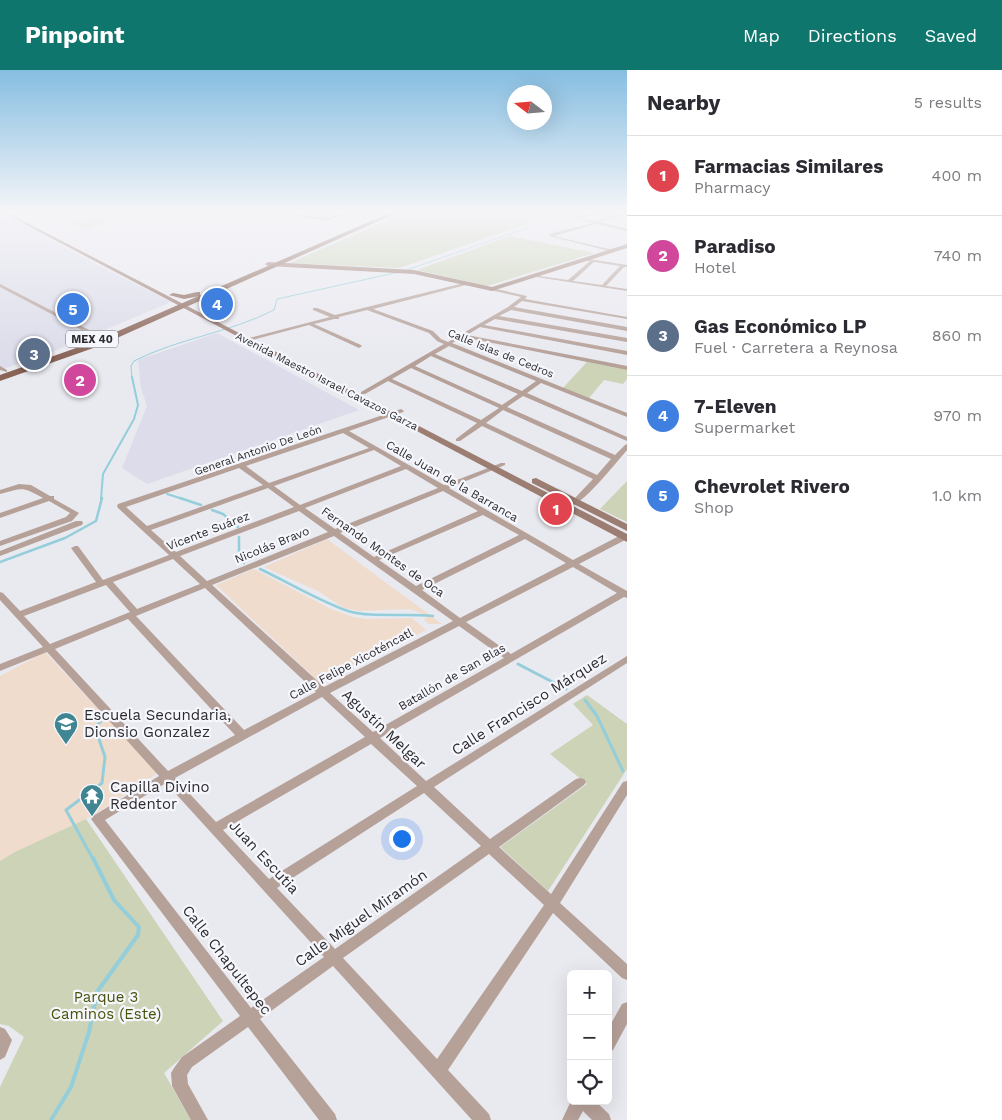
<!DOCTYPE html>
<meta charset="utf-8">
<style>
:root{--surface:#fff;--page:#f2f2f3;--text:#2b2b33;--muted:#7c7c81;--line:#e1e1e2;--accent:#0f766e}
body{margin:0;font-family:"Work Sans",sans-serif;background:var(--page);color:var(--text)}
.controls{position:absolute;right:15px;bottom:15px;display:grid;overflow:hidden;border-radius:8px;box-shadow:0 5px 20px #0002}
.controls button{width:45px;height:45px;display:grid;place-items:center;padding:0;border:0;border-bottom:1px solid var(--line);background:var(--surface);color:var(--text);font:25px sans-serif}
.compass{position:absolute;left:507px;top:15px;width:45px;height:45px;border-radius:50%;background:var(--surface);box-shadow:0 5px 20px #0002;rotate:286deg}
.you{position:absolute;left:401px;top:768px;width:18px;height:18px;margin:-12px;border:4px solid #fff;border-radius:50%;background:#1a73e8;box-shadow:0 0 0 8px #1a73e833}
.badge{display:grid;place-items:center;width:32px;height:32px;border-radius:50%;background:var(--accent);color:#fff;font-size:16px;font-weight:700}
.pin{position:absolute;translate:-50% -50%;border:2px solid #fff;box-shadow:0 1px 5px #0006}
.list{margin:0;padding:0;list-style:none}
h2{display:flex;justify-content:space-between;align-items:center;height:65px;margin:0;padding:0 20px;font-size:21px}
h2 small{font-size:16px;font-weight:400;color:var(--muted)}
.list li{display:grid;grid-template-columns:32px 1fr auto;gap:15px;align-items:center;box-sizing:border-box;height:80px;padding:0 20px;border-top:1px solid var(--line)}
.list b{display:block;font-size:19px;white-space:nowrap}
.list p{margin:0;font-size:16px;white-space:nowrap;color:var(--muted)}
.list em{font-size:16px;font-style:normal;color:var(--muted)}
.icon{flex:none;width:28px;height:28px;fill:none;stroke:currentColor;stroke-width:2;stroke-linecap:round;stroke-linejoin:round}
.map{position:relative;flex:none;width:627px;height:1050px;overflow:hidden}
header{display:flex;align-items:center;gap:30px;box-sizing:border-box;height:70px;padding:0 25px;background:var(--accent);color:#fff}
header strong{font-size:24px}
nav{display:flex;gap:28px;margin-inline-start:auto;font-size:18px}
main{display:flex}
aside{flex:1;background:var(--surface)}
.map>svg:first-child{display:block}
.built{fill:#dcdcea}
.education{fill:#efdccc}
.green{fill:#ccd3b7}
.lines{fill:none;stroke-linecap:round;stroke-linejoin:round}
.stream-far4{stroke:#94ceda;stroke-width:1}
.stream-far3{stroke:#94ceda;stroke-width:2}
.stream-far2{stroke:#94ceda;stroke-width:2.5}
.stream-far1{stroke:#94ceda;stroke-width:3}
.stream{stroke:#94ceda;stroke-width:4}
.building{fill:#d8a7b7;stroke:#777072}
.street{fill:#b6a199;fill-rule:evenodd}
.secondary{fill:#9c7d72;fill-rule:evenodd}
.primary{fill:#896457;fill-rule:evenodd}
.labels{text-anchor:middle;stroke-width:4.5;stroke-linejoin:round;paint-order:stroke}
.shield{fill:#f6f6fd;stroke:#69696d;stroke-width:1}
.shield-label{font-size:11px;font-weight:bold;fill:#2c2c2f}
.far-street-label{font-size:11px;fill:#2c2c2f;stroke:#f6f6fd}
.street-label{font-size:12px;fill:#2c2c2f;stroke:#f6f6fd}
.near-street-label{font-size:15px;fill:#2c2c2f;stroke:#f6f6fd}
.near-poi-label{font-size:15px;fill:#2c2c2f;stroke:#f6f6fd;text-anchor:start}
.near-park-label{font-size:15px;fill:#48530b;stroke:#f6f6fd}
</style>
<header>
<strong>Pinpoint</strong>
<nav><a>Map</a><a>Directions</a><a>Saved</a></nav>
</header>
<main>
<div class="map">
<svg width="627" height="1050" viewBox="0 0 627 1050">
<rect width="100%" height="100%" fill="#e9e9f0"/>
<g class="built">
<path d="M0 142 98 195 171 232 40 287 0 300Z"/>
<path d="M217 263 359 340 147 414 122 398 147 336 141 318 138 290Z"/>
</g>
<g class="education">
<path d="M327 469 343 481 442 554H429L424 550 428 546 410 539 359 541 344 538 318 521 264 497Z"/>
<path d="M254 499 331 539 353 547 366 549 412 548 426 560 321 614 216 515Z"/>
<path d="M45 582 158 703 94 745 0 791V606Z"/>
</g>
<g class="green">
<path d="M112 141H191L165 151 124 147 87 160 69 153Z"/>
<path d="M408 141H547L559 143 399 198 290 193Z"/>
<path d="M510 166 594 183 487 216 417 200Z"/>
<path d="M587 292 627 300V309L623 314 604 310 589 328 563 318Z"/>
<path d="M627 411V452L600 439Z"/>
<path d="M587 625 627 654V699L548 821 500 777 587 714 550 684 593 655 573 634Z"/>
<path d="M86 749 223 951 164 1003 191 1050H0V1017L24 967 9 956 0 954V791L15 782Z"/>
</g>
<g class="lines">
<g class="stream-far4">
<path d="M404 201 575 141"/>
<path d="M132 308 131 296 134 291C179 268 229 263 274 240L277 229 399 202"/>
</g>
<g class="stream-far3">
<path d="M167 424 183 429"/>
<path d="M101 429 103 404 134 349 138 335 132 307"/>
</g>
<g class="stream-far2">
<path d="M180 428 201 435"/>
<path d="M212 440 223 444 238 457"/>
<path d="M239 467V486L244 493"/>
<path d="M0 492 65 468 96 451 102 428"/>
<path d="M260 499C288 512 319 531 348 541 370 548 407 543 433 546"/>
</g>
<g class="stream-far1">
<path d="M518 594 566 619"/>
<path d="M585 630 597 646 623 701"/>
<path d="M93 789 66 740 102 713 105 687 95 657 106 646"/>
</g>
<path class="stream" d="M51 1050 71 1017 89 962 97 922 138 865 139 857 114 830 93 788"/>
</g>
<path class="building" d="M294 141H350L327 150 293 144Z"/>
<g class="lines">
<g class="street">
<path d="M602 141H607L579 148 595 151 627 143V145L599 152 627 159V161L596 154 554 166 613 180V182L549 166 552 163 593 153 571 148V146L575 147Z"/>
<path d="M583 188 627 195V197H624L606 216 627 219V221L530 206 532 205 568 210 590 191 583 190ZM594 192 620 196 602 215 573 211Z"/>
<path d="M468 212 470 214 373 239 433 261 441 269 448 272 508 237 521 227 490 220 492 218 527 226 525 229 627 247V249L522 231 514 237 627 257V261L511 240 499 246 627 268V272L495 249 484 255 627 281V285L480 257 467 265 627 296V300L463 267 452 273 627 343V347L541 313 527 323 627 367V371L523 326 507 337 615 385 625 375 627 374V380C612 397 586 432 566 439L562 437 574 429 593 409 482 356 460 371H456V369L477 353 388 311 365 324H361V322L444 274 437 271 429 263 367 240 339 247V249H334L314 254 361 275 362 276 359 278 309 255 252 270 249 268 330 247 313 240V238H317L335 245ZM449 276 536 311 522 321 435 284ZM431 286 518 324 502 335 415 296ZM411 298 499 338 481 350 392 309ZM503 340 611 389 597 405 486 353Z"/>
<path d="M0 214 101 266 102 267 97 268 0 217Z"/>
<path d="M0 296 7 300V302L0 300Z"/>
<path d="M401 339 404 341 403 342 349 361 444 415 501 393H505V395L449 418 573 490 621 465 627 466V469L579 494 627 521V528L624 527 380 668 426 711 627 586V593L434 717 490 769 576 709 580 708 584 709 586 712 584 715 499 777 551 824 623 712 627 711V725L560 833 627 894V910L622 908 553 843 448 1000 489 1044 491 1050H472L333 896 260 949 335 1044 337 1050H319L248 957 192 997 187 1005 188 1014 208 1050H191L172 1016 171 1003 174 998 182 987 240 946 91 749 93 746 159 706 47 582 0 601V594L43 577 0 530V522L3 523 20 541 96 512 71 478 75 476H78L103 510 169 485 118 438 117 436 118 434ZM343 363 369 378 269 413 246 396ZM374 380 401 396 300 435 274 416ZM239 398 263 415 147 456 126 437ZM406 399 438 418 335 459 305 438ZM268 418 294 437 176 482 151 460ZM443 421 478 441 374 487 340 463ZM299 441 328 462 207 511 180 486ZM483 445 519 465 416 516 379 490ZM334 466 453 551 324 617 212 515ZM525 469 566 493 460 548 422 520ZM173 489 200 514 137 539 113 512ZM573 497 617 523 511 584 466 552ZM106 515 130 542 50 574 24 546ZM205 518 316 622 244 660 136 546ZM128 549 235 665 168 701 55 579ZM459 556 504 588 373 662 330 623ZM322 627 365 667 216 752 175 708ZM371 674 417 716 269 809 223 760ZM166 713 324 887 251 938 105 750ZM424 723 481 776 335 879 277 818ZM489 784 544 835 437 989 343 888Z"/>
<path d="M19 414 31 415 50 426H54V429L79 443 72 451 0 476V471L66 447 70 443 49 431 0 448V443L43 428C21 416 24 418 0 424V420Z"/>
<path d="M76 451H82L83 453 82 455 0 486V481Z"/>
<path d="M627 932V954L613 980 608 982V959L622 934Z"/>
<path d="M0 957 5 959 12 970 5 987 0 990Z"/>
<path d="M571 1031H595L609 1044 611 1050H592L583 1041 578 1050H562Z"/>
</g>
<g class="secondary">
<path d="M0 141H4L627 464V472Z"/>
<path d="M627 174V178L492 221 414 204 268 196 265 194 268 192 414 200 492 217Z"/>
<path d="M536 408 627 454V461L532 413V409Z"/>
</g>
<g class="primary">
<path d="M394 141H401L99 276 0 311V305L93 272Z"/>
<path d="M197 222H200V226L184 229 169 225 173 223 184 225Z"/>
</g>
</g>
<linearGradient id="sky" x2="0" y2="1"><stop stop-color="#86bee2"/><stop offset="0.49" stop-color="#f5f5f8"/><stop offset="1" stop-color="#f5f5f8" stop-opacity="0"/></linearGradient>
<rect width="627" height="288" fill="url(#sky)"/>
<defs>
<g id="school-pin" transform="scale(1.25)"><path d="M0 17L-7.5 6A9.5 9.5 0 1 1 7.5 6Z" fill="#408692" stroke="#f6f6fd"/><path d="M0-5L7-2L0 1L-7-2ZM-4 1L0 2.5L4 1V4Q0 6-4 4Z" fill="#fff"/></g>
<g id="temple-pin" transform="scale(1.25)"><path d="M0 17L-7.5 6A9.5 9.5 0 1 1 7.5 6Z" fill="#408692" stroke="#f6f6fd"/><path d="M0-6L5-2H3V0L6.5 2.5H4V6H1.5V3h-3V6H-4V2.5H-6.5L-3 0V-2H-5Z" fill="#fff"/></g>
</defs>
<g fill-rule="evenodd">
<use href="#school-pin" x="66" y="654"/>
<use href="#temple-pin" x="92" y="726"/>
</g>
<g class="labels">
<rect class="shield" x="66" y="260.5" width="52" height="17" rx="4"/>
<g class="shield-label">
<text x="92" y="273">MEX 40</text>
</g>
<g class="far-street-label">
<text transform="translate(501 283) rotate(22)" y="4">Calle Islas de Cedros</text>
<text transform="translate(327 311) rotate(27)" y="4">Avenida Maestro Israel Cavazos Garza</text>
<text transform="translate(258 380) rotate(-19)" y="4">General Antonio De León</text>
</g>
<g class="street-label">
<text transform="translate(452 411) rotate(30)" y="4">Calle Juan de la Barranca</text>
<text transform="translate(208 461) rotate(-21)" y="4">Vicente Suárez</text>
<text transform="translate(272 475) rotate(-22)" y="4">Nicolás Bravo</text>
<text transform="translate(383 482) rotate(35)" y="4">Fernando Montes de Oca</text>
<text transform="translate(351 594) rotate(-28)" y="4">Calle Felipe Xicoténcatl</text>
<text transform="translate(452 607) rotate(-30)" y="4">Batallón de San Blas</text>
</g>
<g class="near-street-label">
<text transform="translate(529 634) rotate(-32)" y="5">Calle Francisco Márquez</text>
<text transform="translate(384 659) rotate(43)" y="5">Agustín Melgar</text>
<text transform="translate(264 787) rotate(47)" y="5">Juan Escutia</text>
<text transform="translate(361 848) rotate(-35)" y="5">Calle Miguel Miramón</text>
<text transform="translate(227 890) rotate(52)" y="5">Calle Chapultepec</text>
</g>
<g class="near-poi-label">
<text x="84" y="650">Escuela Secundaria,<tspan x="84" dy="17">Dionsio Gonzalez</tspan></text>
<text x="110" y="722">Capilla Divino<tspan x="110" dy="17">Redentor</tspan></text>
</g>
<g class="near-park-label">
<text x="106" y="932">Parque 3<tspan x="106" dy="17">Caminos (Este)</tspan></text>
</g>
</g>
</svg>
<div class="controls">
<button>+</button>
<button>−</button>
<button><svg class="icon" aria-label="locate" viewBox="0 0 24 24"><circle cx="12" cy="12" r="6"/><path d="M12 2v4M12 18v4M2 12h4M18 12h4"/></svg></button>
</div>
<svg class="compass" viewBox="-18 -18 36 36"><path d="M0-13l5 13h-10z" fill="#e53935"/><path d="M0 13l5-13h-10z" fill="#7c7c81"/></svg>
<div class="you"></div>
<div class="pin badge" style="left:556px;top:439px;background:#e0444e">1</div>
<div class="pin badge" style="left:80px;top:310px;background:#d1479c">2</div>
<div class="pin badge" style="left:34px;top:284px;background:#5c6f8a">3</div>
<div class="pin badge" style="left:217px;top:234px;background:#3f7fe0">4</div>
<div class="pin badge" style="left:73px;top:239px;background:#3f7fe0">5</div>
</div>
<aside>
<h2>Nearby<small>5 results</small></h2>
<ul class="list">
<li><span class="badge" style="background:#e0444e">1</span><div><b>Farmacias Similares</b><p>Pharmacy</p></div><em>400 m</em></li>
<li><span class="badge" style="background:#d1479c">2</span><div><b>Paradiso</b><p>Hotel</p></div><em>740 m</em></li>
<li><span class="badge" style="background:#5c6f8a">3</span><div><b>Gas Económico LP</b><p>Fuel · Carretera a Reynosa</p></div><em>860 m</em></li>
<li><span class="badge" style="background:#3f7fe0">4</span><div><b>7-Eleven</b><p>Supermarket</p></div><em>970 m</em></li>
<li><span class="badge" style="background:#3f7fe0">5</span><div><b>Chevrolet Rivero</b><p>Shop</p></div><em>1.0 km</em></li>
</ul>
</aside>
</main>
